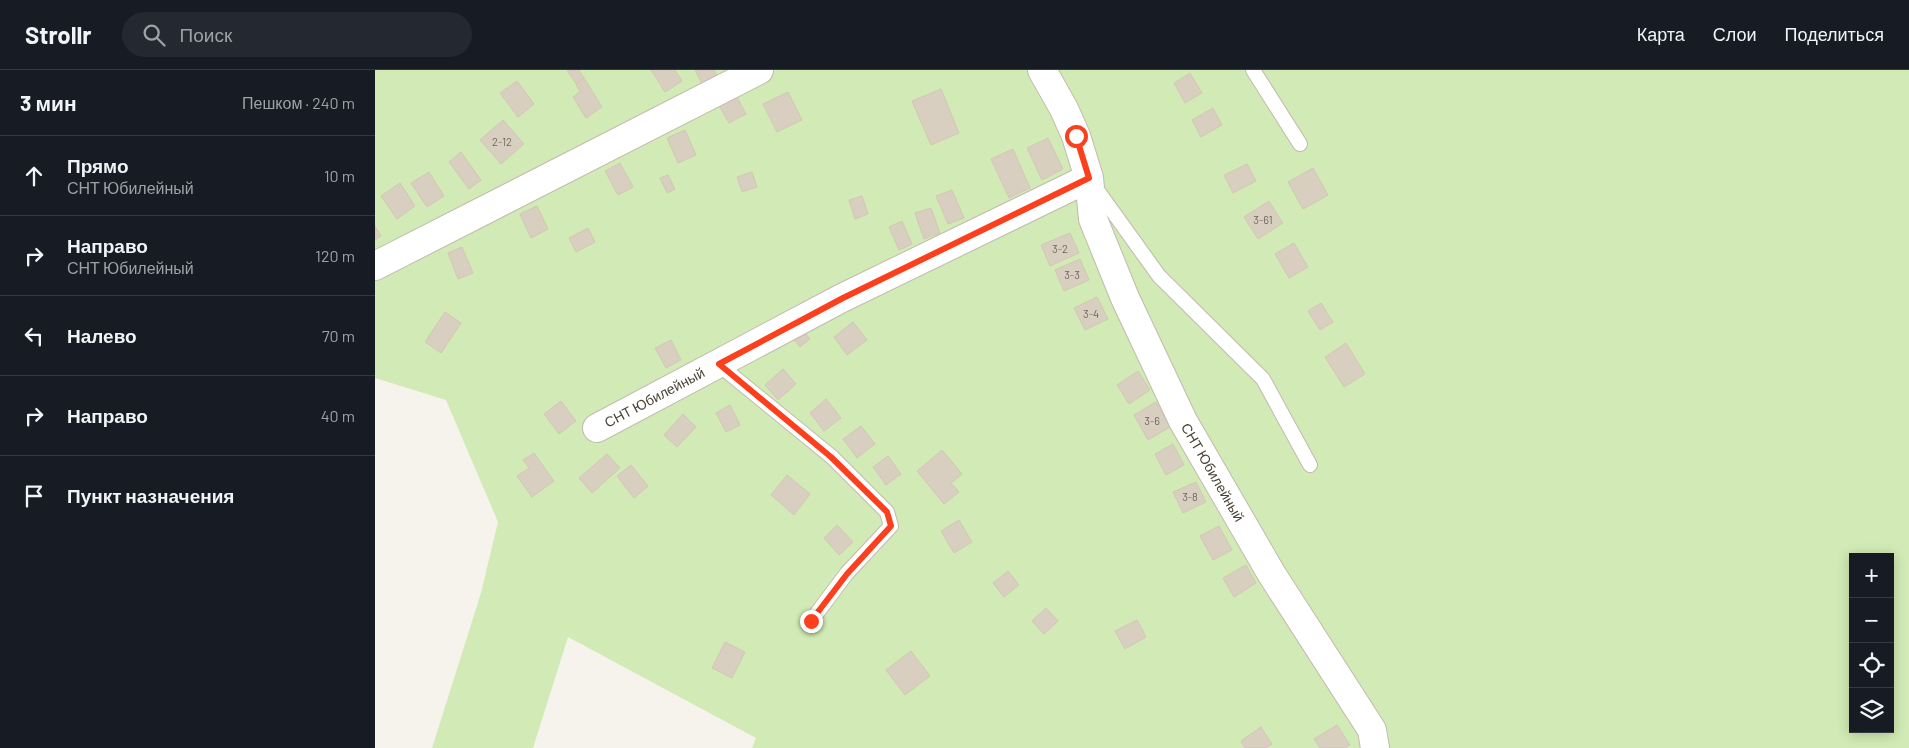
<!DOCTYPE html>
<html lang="ru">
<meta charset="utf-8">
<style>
:root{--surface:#171b24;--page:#242831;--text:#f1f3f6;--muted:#9ea1a6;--line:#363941}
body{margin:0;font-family:Barlow,sans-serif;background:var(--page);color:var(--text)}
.controls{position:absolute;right:15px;bottom:15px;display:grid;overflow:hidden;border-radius:0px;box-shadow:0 2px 12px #0003}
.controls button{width:45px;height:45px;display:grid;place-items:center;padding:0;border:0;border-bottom:1px solid var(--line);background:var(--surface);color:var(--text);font:25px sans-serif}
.stop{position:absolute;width:15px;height:15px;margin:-11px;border:4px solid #fc3f1d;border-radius:50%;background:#fff}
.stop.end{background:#fc3f1d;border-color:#fff;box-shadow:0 1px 5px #0008}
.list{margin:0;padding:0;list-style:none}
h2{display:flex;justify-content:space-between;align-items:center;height:65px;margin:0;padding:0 20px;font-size:21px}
h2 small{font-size:16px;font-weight:400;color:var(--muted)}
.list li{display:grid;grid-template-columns:32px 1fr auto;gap:15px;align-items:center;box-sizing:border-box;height:80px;padding:0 20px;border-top:1px solid var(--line)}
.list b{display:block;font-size:19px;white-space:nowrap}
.list p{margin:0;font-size:16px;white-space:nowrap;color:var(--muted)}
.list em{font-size:16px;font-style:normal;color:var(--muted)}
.icon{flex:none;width:28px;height:28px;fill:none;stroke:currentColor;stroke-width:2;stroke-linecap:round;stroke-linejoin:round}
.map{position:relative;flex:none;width:1534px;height:678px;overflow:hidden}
header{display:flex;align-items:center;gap:30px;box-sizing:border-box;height:70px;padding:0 25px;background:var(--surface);border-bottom:1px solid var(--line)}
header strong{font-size:24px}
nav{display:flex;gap:28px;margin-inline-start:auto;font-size:18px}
.search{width:350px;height:45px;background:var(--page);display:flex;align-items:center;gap:12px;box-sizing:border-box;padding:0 18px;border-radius:28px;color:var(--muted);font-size:19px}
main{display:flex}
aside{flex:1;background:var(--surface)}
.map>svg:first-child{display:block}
.green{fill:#d2eab5;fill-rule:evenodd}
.building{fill:#d8cfc1;stroke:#d3c7b4}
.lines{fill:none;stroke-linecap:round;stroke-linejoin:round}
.service-casing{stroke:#c2bbae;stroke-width:16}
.minor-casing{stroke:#c2bbae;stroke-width:30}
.service{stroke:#fff;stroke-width:14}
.minor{stroke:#fff;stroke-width:28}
.route{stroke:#fc3f1d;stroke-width:6}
.labels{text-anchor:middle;stroke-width:4.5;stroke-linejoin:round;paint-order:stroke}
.number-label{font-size:11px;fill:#6e675b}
.street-label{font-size:14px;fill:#4b4439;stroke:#fff}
</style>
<header>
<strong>Strollr</strong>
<div class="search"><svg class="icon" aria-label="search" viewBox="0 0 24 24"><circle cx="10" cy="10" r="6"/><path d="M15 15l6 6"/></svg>Поиск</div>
<nav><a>Карта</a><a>Слои</a><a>Поделиться</a></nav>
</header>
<main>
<aside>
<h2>3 мин<small>Пешком · 240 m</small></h2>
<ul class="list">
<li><svg class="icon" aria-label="ahead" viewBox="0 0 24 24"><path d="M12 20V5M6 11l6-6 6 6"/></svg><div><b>Прямо</b><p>СНТ Юбилейный</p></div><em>10 m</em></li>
<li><svg class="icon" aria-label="right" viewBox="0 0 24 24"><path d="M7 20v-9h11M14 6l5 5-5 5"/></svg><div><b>Направо</b><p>СНТ Юбилейный</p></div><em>120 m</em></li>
<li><svg class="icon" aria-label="left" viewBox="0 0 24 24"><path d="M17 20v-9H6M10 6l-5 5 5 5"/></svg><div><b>Налево</b></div><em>70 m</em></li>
<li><svg class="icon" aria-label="right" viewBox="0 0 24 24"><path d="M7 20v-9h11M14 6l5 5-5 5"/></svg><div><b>Направо</b></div><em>40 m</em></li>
<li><svg class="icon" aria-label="arrive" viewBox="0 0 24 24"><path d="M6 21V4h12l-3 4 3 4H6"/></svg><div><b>Пункт назначения</b></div></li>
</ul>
</aside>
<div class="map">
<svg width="1534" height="678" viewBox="0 0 1534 678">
<rect width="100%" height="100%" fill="#f6f3ec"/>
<path class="green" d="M0 0H1534V678H377L381 668 193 567 158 678H57L106 523 123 452 71 330 0 308ZM1478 487H1515V659H1478Z"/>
<g class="building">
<path d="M192 0H204L209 8 201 14Z"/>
<path d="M276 0H300L307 11 290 22Z"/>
<path d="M320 0H339L344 10 329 18Z"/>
<path d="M815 3 827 23 810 33 799 13Z"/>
<path d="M209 8 227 37 211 48 198 27 205 22 201 14Z"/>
<path d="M142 11 159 34 143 47 125 23Z"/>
<path d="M566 19 584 63 556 75 537 31Z"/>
<path d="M413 22 427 50 402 62 388 34Z"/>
<path d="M361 25 371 44 354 53 343 34Z"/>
<path d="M838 38 847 55 826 67 817 50Z"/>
<path d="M128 50 149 74 126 94 105 70Z"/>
<path d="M310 60 321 85 303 93 292 68Z"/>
<path d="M673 68 688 99 667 110 652 78Z"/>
<path d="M638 79 655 118 634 128 616 89Z"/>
<path d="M86 82 106 110 94 119 74 92Z"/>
<path d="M245 93 258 117 243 125 230 101Z"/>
<path d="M872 94 881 111 858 123 849 105Z"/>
<path d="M938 98 953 125 928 139 913 112Z"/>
<path d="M54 102 69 126 52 137 36 113Z"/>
<path d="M377 102 382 117 367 122 362 107Z"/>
<path d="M293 105 300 119 292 123 285 108Z"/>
<path d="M25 113 40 136 22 149 6 126Z"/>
<path d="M577 120 589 148 573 154 561 126Z"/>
<path d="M487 126 493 144 480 149 474 130Z"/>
<path d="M894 131 908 153 883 169 869 147Z"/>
<path d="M162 136 173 159 156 168 145 144Z"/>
<path d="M556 138 565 163 549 169 540 143Z"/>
<path d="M527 151 537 174 524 180 514 157Z"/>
<path d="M0 156 6 166 0 170Z"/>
<path d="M213 158 220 172 201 182 194 168Z"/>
<path d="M695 163 704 183 675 196 666 175Z"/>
<path d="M919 173 933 197 914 208 900 184Z"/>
<path d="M87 177 98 203 83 209 73 183Z"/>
<path d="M705 189 714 210 689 221 680 200Z"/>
<path d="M722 227 733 249 710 260 699 238Z"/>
<path d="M946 233 958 252 945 260 933 241Z"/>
<path d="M70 242 86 253 66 283 50 272Z"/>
<path d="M478 252 492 270 472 285 459 267Z"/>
<path d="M425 257 435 269 425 277 415 265Z"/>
<path d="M296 270 306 290 291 298 280 278Z"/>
<path d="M971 273 990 304 969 317 950 287Z"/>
<path d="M408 299 421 314 403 330 390 315Z"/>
<path d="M763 301 775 320 754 334 742 315Z"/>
<path d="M451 329 466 348 449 361 435 343Z"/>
<path d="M186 331 201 351 184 364 169 344Z"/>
<path d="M781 332 795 357 773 370 759 345Z"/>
<path d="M355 335 365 355 351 362 341 343Z"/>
<path d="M308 344 321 357 302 377 289 365Z"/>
<path d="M486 356 500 374 482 388 468 369Z"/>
<path d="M798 374 809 395 791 405 780 384Z"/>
<path d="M567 380 587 404 576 413 584 422 569 434 542 401Z"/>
<path d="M159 383 179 411 157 427 142 406 154 398 148 390Z"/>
<path d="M232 384 245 398 217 423 204 408Z"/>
<path d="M513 386 526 404 511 415 498 397Z"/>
<path d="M256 395 273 416 259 428 242 406Z"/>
<path d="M412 405 435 424 419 445 396 425Z"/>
<path d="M821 412 831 432 808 443 798 422Z"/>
<path d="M584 450 597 472 579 483 566 461Z"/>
<path d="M462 455 478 472 464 485 449 468Z"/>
<path d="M844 456 857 480 838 490 825 466Z"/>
<path d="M871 495 881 513 859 527 848 508Z"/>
<path d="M633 501 644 515 629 527 618 513Z"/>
<path d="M671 538 683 551 669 564 657 551Z"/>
<path d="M762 550 771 567 750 579 740 561Z"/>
<path d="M350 572 370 582 357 608 337 598Z"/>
<path d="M536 581 555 606 530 625 511 600Z"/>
<path d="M962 655 975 675 969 678H945L939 669Z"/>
<path d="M886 657 897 674 891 678H870L866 671Z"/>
</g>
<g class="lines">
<g class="service-casing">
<g id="service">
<path d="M878 0 925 74"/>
<path d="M720 117 784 206 888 309 935 395"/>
<path d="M343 294 457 387 512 442 516 456 472 503 436 551"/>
</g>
</g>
<g class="minor-casing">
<g id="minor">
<path id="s1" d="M667 0 689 39 701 66 714 108 718 149 750 228 808 351 896 503 997 660 1000 678"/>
<path d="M0 196 384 0"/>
<path id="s2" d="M222 358 467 228 714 108"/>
</g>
</g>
<use href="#service" class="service"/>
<use href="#minor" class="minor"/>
</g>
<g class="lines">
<path class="route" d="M436 551 472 504 516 456 512 442 456 387 344 294 468 228 714 108 701 66"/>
</g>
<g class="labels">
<g class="number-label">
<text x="127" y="76">2-12</text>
<text x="888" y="154">3-61</text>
<text x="685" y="183">3-2</text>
<text x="697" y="209">3-3</text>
<text x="716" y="248">3-4</text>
<text x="777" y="355">3-6</text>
<text x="815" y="431">3-8</text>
</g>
<g class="street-label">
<text dy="5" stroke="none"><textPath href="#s2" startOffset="65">СНТ Юбилейный</textPath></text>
<text dy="5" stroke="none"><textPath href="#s1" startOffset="440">СНТ Юбилейный</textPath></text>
</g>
</g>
</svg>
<div class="controls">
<button>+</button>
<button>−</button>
<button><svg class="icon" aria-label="locate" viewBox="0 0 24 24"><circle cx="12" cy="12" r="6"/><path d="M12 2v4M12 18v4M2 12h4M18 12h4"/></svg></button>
<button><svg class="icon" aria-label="layers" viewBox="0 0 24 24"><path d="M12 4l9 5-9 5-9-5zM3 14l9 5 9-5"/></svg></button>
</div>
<div class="stop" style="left:701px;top:66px"></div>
<div class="stop end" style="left:436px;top:551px"></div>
</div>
</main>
